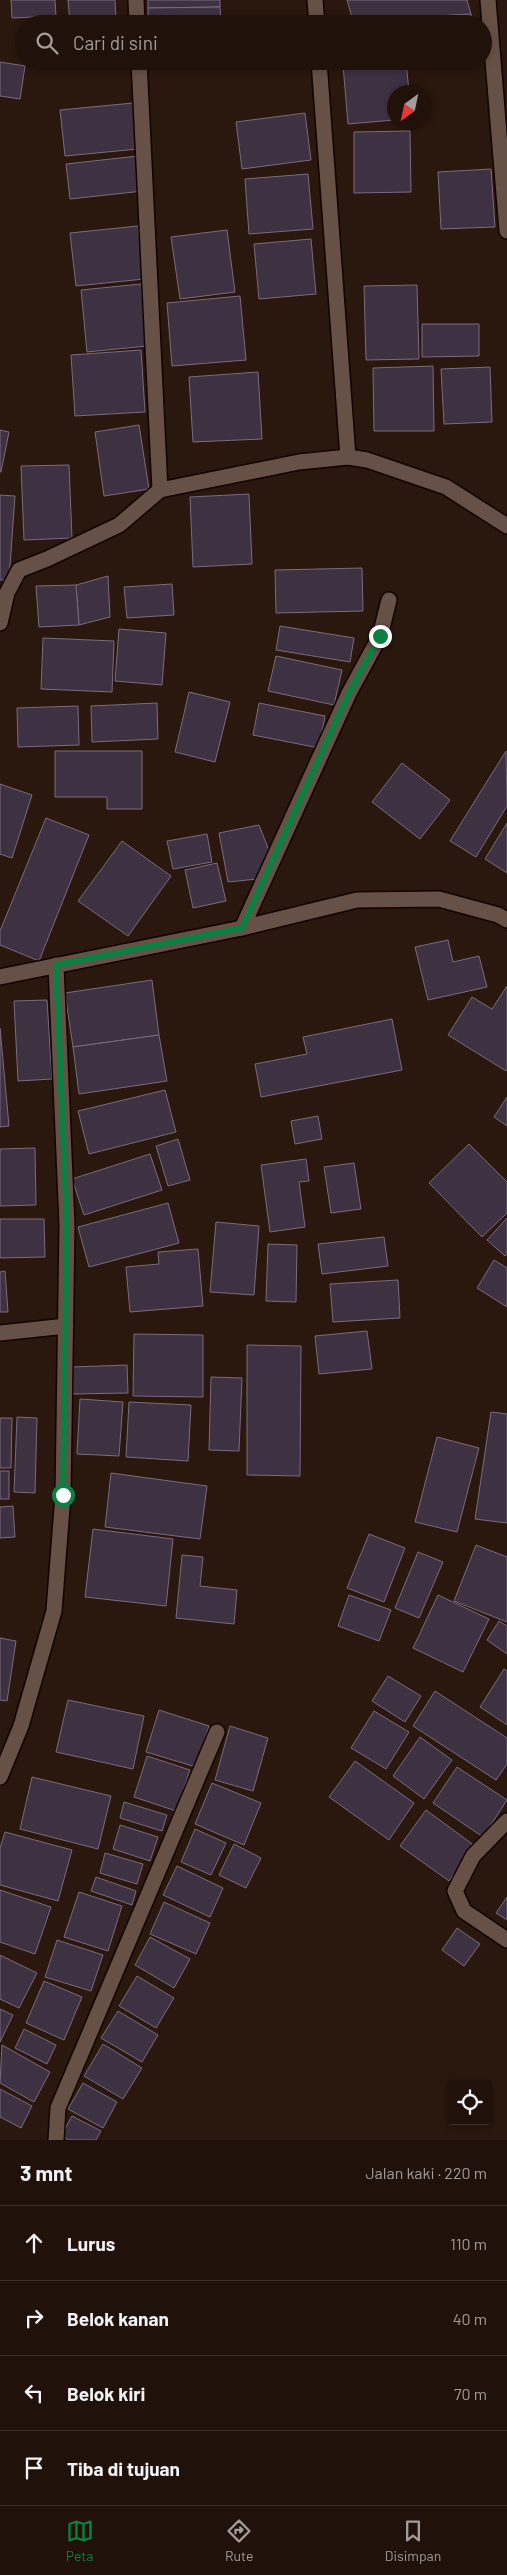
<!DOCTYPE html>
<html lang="id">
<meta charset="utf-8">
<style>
:root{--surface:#20110a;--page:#281a13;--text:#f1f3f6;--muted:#a29d9c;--line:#3d312b;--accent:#0b8043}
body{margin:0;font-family:Barlow,sans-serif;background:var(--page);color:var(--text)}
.controls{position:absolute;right:15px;bottom:15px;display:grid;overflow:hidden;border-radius:5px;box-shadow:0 2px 8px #0003}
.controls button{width:45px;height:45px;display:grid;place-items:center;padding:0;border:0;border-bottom:1px solid var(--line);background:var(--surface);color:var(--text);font:25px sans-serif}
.compass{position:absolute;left:387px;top:85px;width:45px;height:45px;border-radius:50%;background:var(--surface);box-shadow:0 2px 8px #0003;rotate:213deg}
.stop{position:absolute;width:15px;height:15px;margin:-11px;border:4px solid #0b8043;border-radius:50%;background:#fff}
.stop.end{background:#0b8043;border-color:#fff;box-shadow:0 1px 5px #0008}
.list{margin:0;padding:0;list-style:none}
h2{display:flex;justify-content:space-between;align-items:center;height:65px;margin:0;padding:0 20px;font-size:21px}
h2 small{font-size:16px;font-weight:400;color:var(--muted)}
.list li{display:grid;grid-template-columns:32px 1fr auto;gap:15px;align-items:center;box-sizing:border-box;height:75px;padding:0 20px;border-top:1px solid var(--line)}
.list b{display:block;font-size:19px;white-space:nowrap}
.list em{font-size:16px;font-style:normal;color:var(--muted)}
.icon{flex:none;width:28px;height:28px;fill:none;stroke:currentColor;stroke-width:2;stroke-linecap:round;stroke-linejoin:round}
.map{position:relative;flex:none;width:507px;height:2140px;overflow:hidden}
.search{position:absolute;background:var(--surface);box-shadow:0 2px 8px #0003;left:15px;right:15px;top:15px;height:55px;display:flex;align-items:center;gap:12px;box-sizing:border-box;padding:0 18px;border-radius:28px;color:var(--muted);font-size:19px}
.sheet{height:365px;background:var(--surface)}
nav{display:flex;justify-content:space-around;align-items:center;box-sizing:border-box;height:70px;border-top:1px solid var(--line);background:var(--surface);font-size:14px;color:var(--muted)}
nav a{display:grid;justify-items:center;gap:2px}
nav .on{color:var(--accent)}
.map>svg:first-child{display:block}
.building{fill:#3e3142;stroke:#7a6b7e}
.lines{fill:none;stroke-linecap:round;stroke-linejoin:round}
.minor-casing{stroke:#110300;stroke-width:18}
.minor{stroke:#675146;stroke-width:15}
.route{stroke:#0b8043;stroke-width:6}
</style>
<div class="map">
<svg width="507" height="2140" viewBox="0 0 507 2140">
<rect width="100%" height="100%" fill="#2a170d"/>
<g class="building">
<path d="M11 0H55L56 16 12 18Z"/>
<path d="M68 0H115L116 23 70 24Z"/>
<path d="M148 0H220V7L148 8Z"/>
<path d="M347 0H467L471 14 353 21Z"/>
<path d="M220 7 221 24H148V8Z"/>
<path d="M471 14 472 24H353V21Z"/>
<path d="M383 61H406L409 92H394V120L348 124 343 65Z"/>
<path d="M0 62 25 66 20 99 0 96Z"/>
<path d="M133 103 138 149 65 156 60 110Z"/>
<path d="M305 113 311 160 242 169 236 122Z"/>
<path d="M410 131 411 192 354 193V132Z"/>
<path d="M138 156 143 191 70 199 66 164Z"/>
<path d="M491 169 495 227 441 229 438 172Z"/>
<path d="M308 174 313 229 249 234 245 179Z"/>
<path d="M138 226 144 279 76 286 70 233Z"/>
<path d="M227 230 235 292 180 299 171 237Z"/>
<path d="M311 239 316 294 259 299 254 244Z"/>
<path d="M141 284 147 346 87 352 81 290Z"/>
<path d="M417 285 419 359 366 360 364 286Z"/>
<path d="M240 296 246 360 172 366 167 303Z"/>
<path d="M422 324H479V356L422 357Z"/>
<path d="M141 350 145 412 75 416 71 355Z"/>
<path d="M433 366 434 431H374L373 368Z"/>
<path d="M490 367 492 422 444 424 441 369Z"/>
<path d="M258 372 262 439 193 442 189 377Z"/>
<path d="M139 425 149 489 104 496 95 432Z"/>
<path d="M0 430 9 432 1 472H0Z"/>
<path d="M69 465 72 538 24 540 21 466Z"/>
<path d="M249 494 252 564 193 567 190 497Z"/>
<path d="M0 495 15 496 9 580H0Z"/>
<path d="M362 568 363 611 276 613 275 570Z"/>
<path d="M108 576 110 617 79 625 76 585Z"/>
<path d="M172 584 174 615 127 618 124 587Z"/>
<path d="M76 585 79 625 39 627 36 586Z"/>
<path d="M280 626 354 638 350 662 276 650Z"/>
<path d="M119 629 166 633 162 685 115 681Z"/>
<path d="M43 638 114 641 112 692 41 689Z"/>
<path d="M276 656 342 670 334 705 268 691Z"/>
<path d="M189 692 230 702 215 762 175 752Z"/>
<path d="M157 703 158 739 92 742 91 706Z"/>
<path d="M259 703 325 716 319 748 253 735Z"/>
<path d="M78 706 79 745 18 747 17 708Z"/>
<path d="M55 751H142V809H107V797H55Z"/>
<path d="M506 751 507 806 476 857 450 841Z"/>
<path d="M402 763 450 800 420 839 372 802Z"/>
<path d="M0 784 32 795 12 858 0 854Z"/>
<path d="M46 818 89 835 39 961 0 945V931Z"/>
<path d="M507 823V873L485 859Z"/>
<path d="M259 825 270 853 257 879 228 882 219 833Z"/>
<path d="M207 834 212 862 173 869 167 841Z"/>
<path d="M122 841 171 876 128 936 78 901Z"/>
<path d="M217 863 226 901 193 908 185 870Z"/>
<path d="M448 940 453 962 479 956 487 987 428 1000 415 947Z"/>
<path d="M152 980 159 1035 73 1047 65 993Z"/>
<path d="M507 986V1069L506 1071 448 1035 472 997 492 1009Z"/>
<path d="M47 1000 52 1079 18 1081 14 1001Z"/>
<path d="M392 1019 402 1070 261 1097 255 1064 307 1054 303 1037Z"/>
<path d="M0 1028 9 1126 0 1127Z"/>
<path d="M159 1035 167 1081 79 1094 73 1047Z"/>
<path d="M165 1090 176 1132 89 1154 78 1111Z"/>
<path d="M507 1097V1126L494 1117Z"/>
<path d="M318 1116 322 1139 295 1144 291 1121Z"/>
<path d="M178 1139 190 1180 168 1186 156 1146Z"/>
<path d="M469 1144 507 1182V1213L482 1237 429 1183Z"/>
<path d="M35 1148 36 1205 0 1206V1149Z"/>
<path d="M150 1154 162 1190 84 1215 72 1179Z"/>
<path d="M306 1159 309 1181 299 1182 305 1227 270 1232 261 1165Z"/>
<path d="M354 1163 361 1209 331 1213 324 1167Z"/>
<path d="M168 1203 179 1243 89 1267 78 1227Z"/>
<path d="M507 1218V1254L505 1256 487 1240Z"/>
<path d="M0 1219H44L45 1257 0 1258Z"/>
<path d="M216 1222 259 1226 254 1295 210 1292Z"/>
<path d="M384 1237 388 1266 322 1274 318 1244Z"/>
<path d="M268 1244 297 1245 296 1302 266 1301Z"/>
<path d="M198 1249 203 1306 130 1312 126 1267 159 1264 158 1252Z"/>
<path d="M494 1260 507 1268V1307L477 1288Z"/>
<path d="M5 1271 8 1312H0V1272Z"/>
<path d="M398 1280 400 1318 333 1322 330 1284Z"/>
<path d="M367 1331 372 1369 319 1374 315 1336Z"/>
<path d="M134 1334 203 1335V1397L133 1396Z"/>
<path d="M247 1345 301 1346 300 1476 247 1475Z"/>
<path d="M127 1365 128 1393 73 1394 72 1367Z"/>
<path d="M211 1377 242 1378 239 1451 209 1450Z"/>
<path d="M80 1399 123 1402 119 1456 77 1454Z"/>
<path d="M129 1402 191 1405 188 1461 126 1457Z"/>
<path d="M491 1412 507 1414V1523L475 1519Z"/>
<path d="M17 1417 37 1418 35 1493 14 1492Z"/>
<path d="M0 1418H12L11 1468H0Z"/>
<path d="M437 1437 479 1448 457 1532 415 1522Z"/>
<rect x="0" y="1471" width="9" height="28"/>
<path d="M111 1473 207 1486 200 1539 105 1527Z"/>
<path d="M13 1506 15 1537 0 1538V1507Z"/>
<path d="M93 1529 173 1539 166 1606 85 1597Z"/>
<path d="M369 1534 405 1548 384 1602 347 1588Z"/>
<path d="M476 1545 507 1557V1622L454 1601Z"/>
<path d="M418 1552 443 1562 419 1618 395 1608Z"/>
<path d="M182 1555 203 1557 200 1586 237 1590 234 1624 176 1618Z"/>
<path d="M349 1595 391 1610 379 1641 338 1626Z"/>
<path d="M438 1595 489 1619 463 1672 413 1648Z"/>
<path d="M499 1621 507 1626V1654L487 1640Z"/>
<path d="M0 1638 16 1641 7 1701 0 1700Z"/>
<path d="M504 1669 507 1671V1725L480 1707Z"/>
<path d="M388 1676 421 1696 405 1722 372 1701Z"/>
<path d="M435 1691 507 1738V1764L496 1780 413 1726Z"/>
<path d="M68 1700 144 1716 133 1769 56 1752Z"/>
<path d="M159 1710 209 1726 196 1767 146 1752Z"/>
<path d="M374 1711 409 1732 386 1769 351 1748Z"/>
<path d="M230 1726 268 1738 253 1791 215 1780Z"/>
<path d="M420 1737 452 1760 424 1799 393 1776Z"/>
<path d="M147 1756 190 1770 176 1811 134 1797Z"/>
<path d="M355 1761 414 1803 389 1840 329 1797Z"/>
<path d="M457 1767 507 1800 483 1837 433 1803Z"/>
<path d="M32 1777 111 1796 98 1849 20 1829Z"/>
<path d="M212 1783 261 1803 244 1845 195 1824Z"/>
<path d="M124 1802 167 1815 162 1831 120 1818Z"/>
<path d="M426 1810 475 1846 449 1881 400 1846Z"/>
<path d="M120 1825 158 1837 150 1861 113 1849Z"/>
<path d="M195 1829 226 1843 211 1875 181 1862Z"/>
<path d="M5 1832 72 1850 58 1901 0 1885V1848Z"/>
<path d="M234 1844 261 1858 246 1888 219 1875Z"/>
<path d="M105 1853 143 1864 137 1884 100 1873Z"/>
<path d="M177 1866 223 1888 210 1917 163 1895Z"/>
<path d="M96 1877 136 1891 132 1905 91 1891Z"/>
<path d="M0 1890 51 1907 35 1954 0 1942Z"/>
<path d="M79 1892 122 1906 108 1951 64 1937Z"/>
<path d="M507 1897V1920L496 1913Z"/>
<path d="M164 1902 210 1923 196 1954 150 1934Z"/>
<path d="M457 1928 480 1944 464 1966 442 1950Z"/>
<path d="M150 1937 190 1959 174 1988 135 1965Z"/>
<path d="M57 1940 103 1955 91 1991 45 1977Z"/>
<path d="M0 1955 37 1973 19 2008 0 1999Z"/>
<path d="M137 1976 174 1998 156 2028 119 2006Z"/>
<path d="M44 1981 82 1997 64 2040 26 2023Z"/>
<path d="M0 2009 13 2015 0 2042Z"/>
<path d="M118 2011 158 2035 142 2062 101 2038Z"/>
<path d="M24 2029 56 2045 47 2064 15 2048Z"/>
<path d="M103 2044 142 2068 123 2099 84 2076Z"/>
<path d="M2 2045 50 2072 34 2102 0 2083Z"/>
<path d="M83 2083 117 2102 103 2128 68 2109Z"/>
<path d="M0 2089 32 2106 21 2128 0 2117Z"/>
<path d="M72 2116 101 2131 96 2140H69L61 2136Z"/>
</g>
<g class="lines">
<g class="minor-casing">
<g id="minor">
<path d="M136 0 137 24"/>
<path d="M315 0 317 24"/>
<path d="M488 0 507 231"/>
<path d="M139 61 160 490"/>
<path d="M319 61 348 457"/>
<path d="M0 623 7 593 19 570 47 559 119 525 160 490 299 462 348 457 367 460 446 487 507 526"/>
<path d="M242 928 349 693 380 636 389 600"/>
<path d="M0 977 242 928 357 900 439 899 498 915 507 920"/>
<path d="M0 1333 66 1326"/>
<path d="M0 1777 21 1726 54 1611 63 1495 67 1225 56 965"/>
<path d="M507 1821 473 1856 455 1891 464 1911 507 1940"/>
<path d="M56 2140 58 2108 217 1732"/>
</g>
</g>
<use href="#minor" class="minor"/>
</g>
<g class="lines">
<path class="route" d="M63 1495 67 1225 56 965 242 928 349 693 380 636"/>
</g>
</svg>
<div class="controls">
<button><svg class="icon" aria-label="locate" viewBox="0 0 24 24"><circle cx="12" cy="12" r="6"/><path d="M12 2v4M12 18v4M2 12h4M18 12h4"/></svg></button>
</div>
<svg class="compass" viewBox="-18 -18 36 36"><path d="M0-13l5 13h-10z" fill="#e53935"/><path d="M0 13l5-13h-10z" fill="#a29d9c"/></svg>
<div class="stop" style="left:63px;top:1495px"></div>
<div class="stop end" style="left:380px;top:636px"></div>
<div class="search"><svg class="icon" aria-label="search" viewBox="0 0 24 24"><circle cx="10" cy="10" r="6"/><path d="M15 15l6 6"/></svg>Cari di sini</div>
</div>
<section class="sheet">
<h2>3 mnt<small>Jalan kaki · 220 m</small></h2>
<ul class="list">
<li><svg class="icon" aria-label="ahead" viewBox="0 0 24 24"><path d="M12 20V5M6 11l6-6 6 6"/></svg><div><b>Lurus</b></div><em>110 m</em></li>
<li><svg class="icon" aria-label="right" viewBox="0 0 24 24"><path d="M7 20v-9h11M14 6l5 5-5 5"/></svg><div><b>Belok kanan</b></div><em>40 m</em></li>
<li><svg class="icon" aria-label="left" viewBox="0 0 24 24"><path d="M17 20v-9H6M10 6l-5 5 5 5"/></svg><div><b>Belok kiri</b></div><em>70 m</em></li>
<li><svg class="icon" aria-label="arrive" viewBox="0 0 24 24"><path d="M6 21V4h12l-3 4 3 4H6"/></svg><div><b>Tiba di tujuan</b></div></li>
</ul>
</section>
<nav>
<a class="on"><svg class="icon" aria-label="map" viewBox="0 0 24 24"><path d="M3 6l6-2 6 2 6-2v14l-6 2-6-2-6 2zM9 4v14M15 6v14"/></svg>Peta</a>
<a><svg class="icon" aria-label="directions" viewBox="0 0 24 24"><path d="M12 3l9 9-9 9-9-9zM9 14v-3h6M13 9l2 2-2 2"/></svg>Rute</a>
<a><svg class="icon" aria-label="saved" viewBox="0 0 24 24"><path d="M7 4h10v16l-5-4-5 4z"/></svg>Disimpan</a>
</nav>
